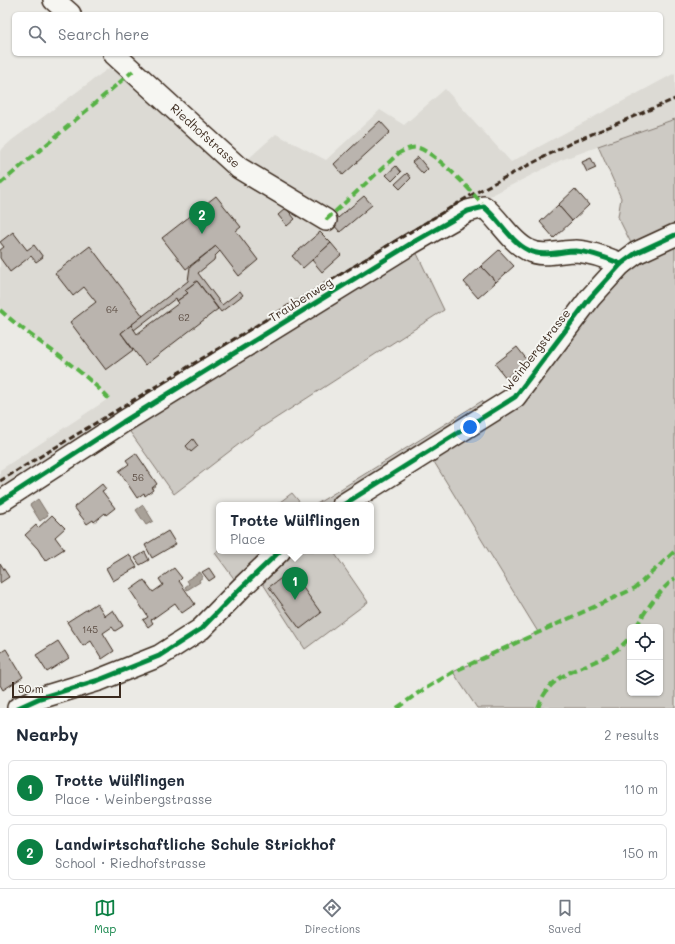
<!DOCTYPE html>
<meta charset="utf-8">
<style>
:root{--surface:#fff;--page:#f6f6f7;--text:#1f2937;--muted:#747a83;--line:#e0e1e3;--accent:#0b8043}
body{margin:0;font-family:Mali,sans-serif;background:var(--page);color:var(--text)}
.controls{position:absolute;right:12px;bottom:12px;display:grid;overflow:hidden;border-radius:6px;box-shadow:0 1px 3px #0004}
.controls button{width:36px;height:36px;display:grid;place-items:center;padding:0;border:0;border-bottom:1px solid var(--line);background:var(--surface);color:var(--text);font:20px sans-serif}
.scale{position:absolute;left:12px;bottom:10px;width:109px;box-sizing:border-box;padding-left:4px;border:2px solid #3b2a1e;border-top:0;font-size:11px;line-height:14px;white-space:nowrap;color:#3b2a1e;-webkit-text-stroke:3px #f6f6f2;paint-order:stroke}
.you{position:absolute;left:470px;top:427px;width:14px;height:14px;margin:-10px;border:3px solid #fff;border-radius:50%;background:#1a73e8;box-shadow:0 0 0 6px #1a73e833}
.badge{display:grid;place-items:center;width:26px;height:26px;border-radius:50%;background:var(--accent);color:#fff;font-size:13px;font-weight:700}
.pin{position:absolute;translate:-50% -33px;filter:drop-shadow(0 1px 2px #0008)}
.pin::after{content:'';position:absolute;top:21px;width:14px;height:12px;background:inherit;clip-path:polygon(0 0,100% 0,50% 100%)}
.popup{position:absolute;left:216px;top:502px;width:158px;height:52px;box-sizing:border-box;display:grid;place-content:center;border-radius:6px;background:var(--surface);filter:drop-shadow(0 1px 3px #0005);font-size:13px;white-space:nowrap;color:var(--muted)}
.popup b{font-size:15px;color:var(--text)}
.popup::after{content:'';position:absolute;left:50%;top:100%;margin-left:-8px;border:8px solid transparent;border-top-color:var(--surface)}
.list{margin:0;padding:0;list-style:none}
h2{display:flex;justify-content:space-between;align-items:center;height:52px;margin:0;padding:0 16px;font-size:17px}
h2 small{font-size:13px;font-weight:400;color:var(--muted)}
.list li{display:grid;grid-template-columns:26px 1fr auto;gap:12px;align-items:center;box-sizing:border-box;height:56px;margin:0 8px 8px;padding:0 8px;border:1px solid var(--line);border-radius:6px}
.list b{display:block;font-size:15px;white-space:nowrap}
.list p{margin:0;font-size:13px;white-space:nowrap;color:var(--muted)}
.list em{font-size:13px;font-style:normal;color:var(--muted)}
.icon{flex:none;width:22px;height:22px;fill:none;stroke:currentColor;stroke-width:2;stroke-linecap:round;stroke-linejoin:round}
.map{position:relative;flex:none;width:675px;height:708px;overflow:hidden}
.search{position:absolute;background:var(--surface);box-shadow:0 1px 3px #0004;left:12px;right:12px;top:12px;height:44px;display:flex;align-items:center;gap:10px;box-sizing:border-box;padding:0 14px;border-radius:6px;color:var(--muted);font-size:15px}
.sheet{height:180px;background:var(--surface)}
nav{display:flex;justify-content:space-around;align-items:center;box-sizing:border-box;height:56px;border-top:1px solid var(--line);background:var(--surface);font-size:11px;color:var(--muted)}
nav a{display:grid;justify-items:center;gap:2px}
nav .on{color:var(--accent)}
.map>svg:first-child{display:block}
.built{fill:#dcdad4}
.green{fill:#cdcac4;stroke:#847a71;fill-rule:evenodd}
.water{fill:#a8a198;stroke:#7c7167}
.building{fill:#bab4ae;stroke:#3b2a1e}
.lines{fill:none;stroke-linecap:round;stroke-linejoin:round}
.minor-casing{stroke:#3b2a1e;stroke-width:24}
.minor{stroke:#f6f6f2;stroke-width:21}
.rail{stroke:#3b2a1e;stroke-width:3;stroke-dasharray:6 3;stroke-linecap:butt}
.quiet{stroke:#57b245;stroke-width:4;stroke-dasharray:8 4;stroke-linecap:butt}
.cycleway-casing{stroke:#f6f6f2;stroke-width:8}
.cycleway{stroke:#00873e;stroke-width:5}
.labels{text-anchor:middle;stroke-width:4;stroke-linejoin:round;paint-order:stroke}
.number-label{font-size:10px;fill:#5b4c42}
.street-label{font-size:12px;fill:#3b2a1e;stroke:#f6f6f2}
</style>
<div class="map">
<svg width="675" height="708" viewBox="0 0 675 708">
<rect width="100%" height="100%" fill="#ebeae5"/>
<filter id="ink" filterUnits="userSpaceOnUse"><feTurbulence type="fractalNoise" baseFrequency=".025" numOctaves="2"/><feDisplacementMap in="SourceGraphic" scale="8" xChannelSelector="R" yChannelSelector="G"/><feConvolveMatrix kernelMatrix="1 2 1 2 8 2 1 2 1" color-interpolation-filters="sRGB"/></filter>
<g filter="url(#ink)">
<path class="built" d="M113 65 239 167 276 134 326 160 380 110 404 125 445 89 511 162 675 73V119L561 160 486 198 0 502V470L108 399 97 386 16 324 0 310V151L12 140Z"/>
<g class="green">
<path d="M675 119V708H477L453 672 538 632 428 452 343 505H315L482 401 489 413 636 253 618 217 621 198 598 146ZM630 627H660V693H630Z"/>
<path d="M412 243 444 310 256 431 174 494 123 422Z"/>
<path d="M292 493 302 505H276Z"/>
<path d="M219 550 333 551 368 602 305 649 256 573 241 588 215 553Z"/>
</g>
<g class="water">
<path d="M38 499 48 515 40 521 30 505Z"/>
<path d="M143 505 153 521 146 525 136 510Z"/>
<path d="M200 572 203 577 199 580 200 582 187 590 185 587 189 584 187 580Z"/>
</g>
<g class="building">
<path d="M380 121 390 132 343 175 334 164Z"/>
<path d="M418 157 428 169 423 174 412 162Z"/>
<path d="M591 158 596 168 587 172 582 162Z"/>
<path d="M396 166 401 172 392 181 386 175Z"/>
<path d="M407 173 411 178 400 189 395 184Z"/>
<path d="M575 189 589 205 572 221 558 205Z"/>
<path d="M216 196 241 227 236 231 258 260 239 276 216 246 186 269 162 238Z"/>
<path d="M364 196 372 205 340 232 332 223Z"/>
<path d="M558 205 572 221 554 238 540 222Z"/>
<path d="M286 208 295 219 287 226 278 215Z"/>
<path d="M13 232 27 250 34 245 43 257 36 262 31 256 10 272 0 258V250L4 247 0 242Z"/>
<path d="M320 232 331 243 303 268 292 256Z"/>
<path d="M331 243 341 255 322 272 312 260Z"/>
<path d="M90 246 143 316 121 333 133 350 106 370 70 322 96 302 84 287 73 296 55 273Z"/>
<path d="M216 246 220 251 215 256 214 260 198 273 222 305 240 291 243 295 221 312 197 281 185 290 188 293 177 301 176 298 134 330 131 325 188 281 190 267Z"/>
<path d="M499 250 514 266 496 282 481 266Z"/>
<path d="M481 266 496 282 478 298 464 282Z"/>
<path d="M197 281 218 309 145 365 121 333 131 325 137 334 179 303 177 301 188 293 185 290Z"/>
<path d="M517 347 528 361 506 378 495 364Z"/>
<path d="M193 439 198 446 191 452 186 446Z"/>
<path d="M136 453 157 484 152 488 153 490 145 496 144 493 137 498 119 471 129 464 126 460Z"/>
<path d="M102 484 106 489 102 491 115 508 106 515 105 513 94 522 93 520 87 524 74 507Z"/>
<path d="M52 515 65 528 55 537 64 549 45 561 38 549 25 535 36 525 38 528Z"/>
<path d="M168 531 176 544 152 558 145 545Z"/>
<path d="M145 552 149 560 140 565 135 558Z"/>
<path d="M129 554 137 567 113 581 106 568Z"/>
<path d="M0 563 9 577 0 583Z"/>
<path d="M174 568 182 578 179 581 195 604 182 613 175 603 151 620 153 623 148 627 143 620 148 617 130 590 144 580 153 592 163 585 159 579Z"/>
<path d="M209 568 215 577 209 581 202 572Z"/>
<path d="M291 571 321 613 300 629 269 587Z"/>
<path d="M97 603 105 616 113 610 123 626 115 631 112 627 103 633 114 651 102 659 91 641 83 646 67 622Z"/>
<path d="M58 641 69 658 47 672 36 655Z"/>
<path d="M6 649 23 677 3 690 0 685V653Z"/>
</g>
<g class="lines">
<g class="minor-casing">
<g id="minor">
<path d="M54 0 70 14"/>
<path d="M114 54 239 168 326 220"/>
<path d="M0 502 123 422 412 243 468 211 484 207C499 219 510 241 528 250 542 258 560 251 576 251 591 252 607 258 621 264"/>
<path d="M343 505 515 397 590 298 621 264 636 253 675 235"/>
<path d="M18 708 40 698 99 680 159 656 201 629 241 588 280 551"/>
</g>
</g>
<use href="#minor" class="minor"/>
<path class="rail" d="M0 481 473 194 573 142 675 99"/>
<g class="quiet">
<path d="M0 184 133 71"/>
<path d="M326 220 399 153C405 150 412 146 419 148 438 155 472 191 484 207"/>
<path d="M0 310C34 341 77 364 109 399"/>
<path d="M636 627C647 608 658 592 675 578"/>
<path d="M397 708 418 693 453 672 635 588 675 551"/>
<path d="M538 708C554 660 601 673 630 637"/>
</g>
<g class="cycleway-casing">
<g id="cycleway">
<path d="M0 502 123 422 412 243 468 211 484 207C499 219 510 241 528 250 542 258 560 251 576 251 591 252 607 258 621 264"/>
<path d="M343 505 515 397 590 298 621 264 636 253 675 235"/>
<path d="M18 708 40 698 99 680 159 656 201 629 241 588 280 551"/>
</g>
</g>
<use href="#cycleway" class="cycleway"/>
</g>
</g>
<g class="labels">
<g class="number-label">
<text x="112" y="313">64</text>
<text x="184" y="321">62</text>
<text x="138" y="481">56</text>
<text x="90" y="633">145</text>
</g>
<g class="street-label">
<text transform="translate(205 136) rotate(42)" y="4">Riedhofstrasse</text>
<text transform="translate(301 300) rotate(-32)" y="4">Traubenweg</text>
<text transform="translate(537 350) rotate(-52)" y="4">Weinbergstrasse</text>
</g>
</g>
</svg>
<div class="controls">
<button><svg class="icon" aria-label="locate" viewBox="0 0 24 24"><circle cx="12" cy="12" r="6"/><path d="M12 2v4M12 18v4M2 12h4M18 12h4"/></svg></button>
<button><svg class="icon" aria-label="layers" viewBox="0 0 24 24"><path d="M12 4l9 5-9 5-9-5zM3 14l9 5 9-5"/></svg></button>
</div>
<div class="scale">50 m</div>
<div class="you"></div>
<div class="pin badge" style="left:295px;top:600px">1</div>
<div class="popup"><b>Trotte Wülflingen</b>Place</div>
<div class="pin badge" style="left:202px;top:234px">2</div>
<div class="search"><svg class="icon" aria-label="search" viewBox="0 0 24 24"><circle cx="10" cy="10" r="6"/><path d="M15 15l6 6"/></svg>Search here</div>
</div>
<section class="sheet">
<h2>Nearby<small>2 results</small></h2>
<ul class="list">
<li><span class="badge">1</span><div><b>Trotte Wülflingen</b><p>Place · Weinbergstrasse</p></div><em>110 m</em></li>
<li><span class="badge">2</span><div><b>Landwirtschaftliche Schule Strickhof</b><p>School · Riedhofstrasse</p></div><em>150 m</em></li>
</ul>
</section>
<nav>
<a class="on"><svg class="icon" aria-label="map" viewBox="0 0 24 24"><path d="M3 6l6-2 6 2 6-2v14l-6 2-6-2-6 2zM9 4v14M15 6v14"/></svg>Map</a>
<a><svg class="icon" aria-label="directions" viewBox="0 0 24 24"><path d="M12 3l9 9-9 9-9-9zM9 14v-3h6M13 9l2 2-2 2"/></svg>Directions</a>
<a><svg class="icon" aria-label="saved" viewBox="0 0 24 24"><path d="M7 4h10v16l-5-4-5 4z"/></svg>Saved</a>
</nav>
